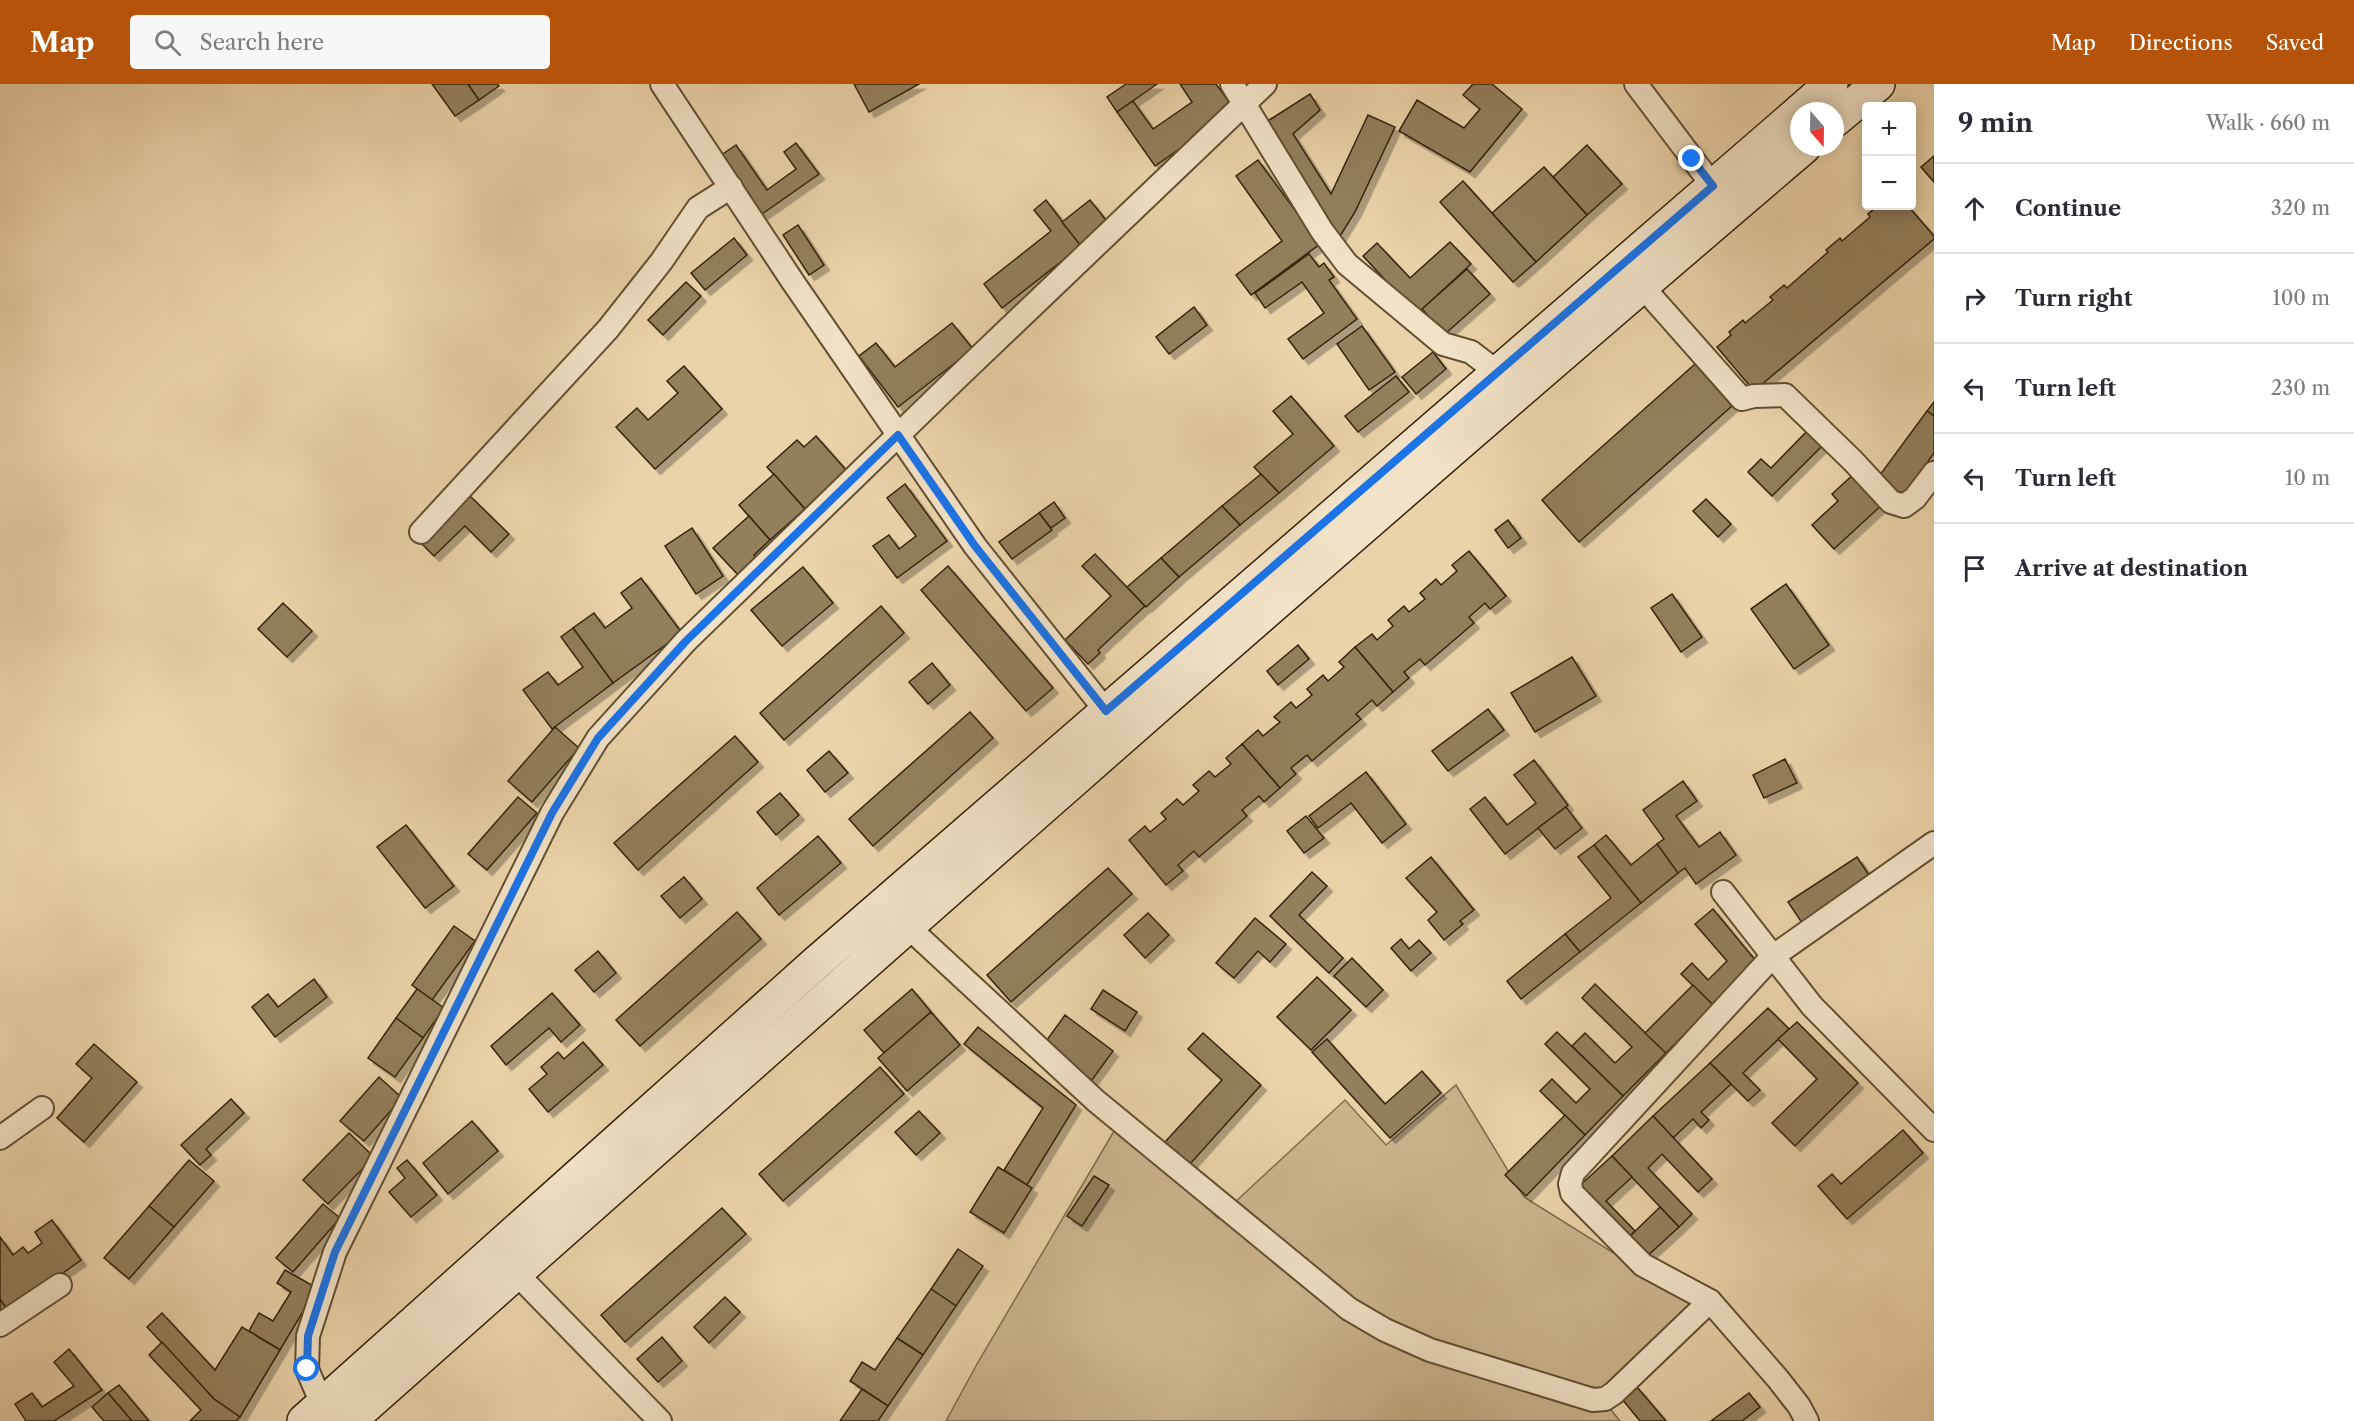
<!DOCTYPE html>
<meta charset="utf-8">
<style>
:root{--surface:#fff;--page:#f7f7f7;--text:#2b2b33;--muted:#7c7c81;--line:#e1e1e2;--accent:#b45309}
body{margin:0;font-family:"Libre Caslon Text",serif;background:var(--page);color:var(--text)}
.controls{position:absolute;right:18px;top:18px;display:grid;overflow:hidden;border-radius:6px;box-shadow:0 3px 15px #0003}
.controls button{width:54px;height:54px;display:grid;place-items:center;padding:0;border:0;border-bottom:2px solid var(--line);background:var(--surface);color:var(--text);font:30px sans-serif}
.compass{position:absolute;left:1790px;top:18px;width:54px;height:54px;border-radius:50%;background:var(--surface);box-shadow:0 3px 15px #0003;rotate:160deg}
.stop{position:absolute;width:18px;height:18px;margin:-14px;border:4px solid #1a73e8;border-radius:50%;background:#fff}
.stop.end{background:#1a73e8;border-color:#fff;box-shadow:0 2px 6px #0008}
.list{margin:0;padding:0;list-style:none}
h2{display:flex;justify-content:space-between;align-items:center;height:78px;margin:0;padding:0 24px;font-size:26px}
h2 small{font-size:20px;font-weight:400;color:var(--muted)}
.list li{display:grid;grid-template-columns:39px 1fr auto;gap:18px;align-items:center;box-sizing:border-box;height:90px;padding:0 24px;border-top:2px solid var(--line)}
.list b{display:block;font-size:22px;white-space:nowrap}
.list em{font-size:20px;font-style:normal;color:var(--muted)}
.icon{flex:none;width:33px;height:33px;fill:none;stroke:currentColor;stroke-width:2;stroke-linecap:round;stroke-linejoin:round}
.map{position:relative;flex:none;width:1934px;height:1337px;overflow:hidden}
header{display:flex;align-items:center;gap:36px;box-sizing:border-box;height:84px;padding:0 30px;background:var(--accent);color:#fff}
header strong{font-size:28px}
nav{display:flex;gap:33px;margin-inline-start:auto;font-size:21px}
.search{width:420px;height:54px;background:var(--page);display:flex;align-items:center;gap:15px;box-sizing:border-box;padding:0 21px;border-radius:6px;color:var(--muted);font-size:22px}
main{display:flex}
aside{flex:1;background:var(--surface)}
.map>svg:first-child{display:block}
.green{fill:#ccb58e;stroke:#806c4c;stroke-width:1.5}
.building{fill:#937f5c;stroke:#342309;stroke-width:1.5;filter:url(#shadow)}
.lines{fill:none;stroke-linecap:round;stroke-linejoin:round}
.minor-casing{stroke:#624f31;stroke-width:26}
.secondary-casing{stroke:#342309;stroke-width:36}
.minor{stroke:#f2e2c7;stroke-width:22}
.secondary{stroke:#f2e2c7;stroke-width:33}
.route{stroke:#1a73e8;stroke-width:8}
</style>
<header>
<strong>Map</strong>
<div class="search"><svg class="icon" aria-label="search" viewBox="0 0 24 24"><circle cx="10" cy="10" r="6"/><path d="M15 15l6 6"/></svg>Search here</div>
<nav><a>Map</a><a>Directions</a><a>Saved</a></nav>
</header>
<main>
<div class="map">
<svg width="1934" height="1337" viewBox="0 0 1934 1337">
<defs>
<filter id="shadow"><feDropShadow dx="5.5" dy="5.5" stdDeviation="0" flood-color="#0004"/></filter>
</defs>
<rect width="100%" height="100%" fill="#ebd3a9"/>
<filter id="stains"><feTurbulence type="fractalNoise" baseFrequency=".00333" numOctaves="4"/><feColorMatrix values="0 0 0 0 .2 0 0 0 0 .09 0 0 0 0 .02 0 0 0 .5 -.17"/></filter>
<radialGradient id="worn" r=".72"><stop offset=".6" stop-color="#630" stop-opacity="0"/><stop offset="1" stop-color="#630" stop-opacity=".3"/></radialGradient>
<path class="green" d="M1456 1001 1524 1113 1697 1221 1611 1326 1620 1337H946L977 1280 1117 1042 1218 1134 1345 1016 1386 1061Z"/>
<g class="building">
<path d="M432 0H468L479 16 455 32Z"/>
<path d="M468 0H497L499 2 479 16Z"/>
<path d="M854 0H919L869 28Z"/>
<path d="M1126 0H1157L1117 28 1107 13Z"/>
<path d="M1180 0H1216L1235 26 1155 82 1117 28 1133 17 1153 45 1192 18Z"/>
<path d="M1473 0H1492L1522 25 1470 88 1399 47 1417 16 1464 44 1480 25 1463 11Z"/>
<path d="M1310 10 1320 26 1293 50 1331 110 1368 31 1395 43 1355 128 1337 157 1263 40Z"/>
<path d="M796 59 819 90 762 130 720 72 736 61 767 106 796 85 784 68Z"/>
<path d="M1587 61 1622 100 1587 131 1553 93Z"/>
<path d="M1934 72V98L1921 83Z"/>
<path d="M1258 76 1320 160 1251 211 1236 191 1282 157 1236 92Z"/>
<path d="M1544 83 1587 131 1536 178 1492 129Z"/>
<path d="M1463 97 1536 178 1513 198 1440 118Z"/>
<path d="M1046 116 1081 162 1002 224 984 200 1051 147 1034 126Z"/>
<path d="M1090 116 1109 140 1081 162 1062 138Z"/>
<path d="M1878 122H1908L1934 152V155L1754 307 1717 263 1731 251 1729 248 1743 236 1745 239 1773 216 1770 213 1784 201 1787 204 1828 168 1826 166 1840 154 1842 157 1870 133 1868 130Z"/>
<path d="M798 141 824 181 809 191 783 151Z"/>
<path d="M734 154 747 171 705 206 691 189Z"/>
<path d="M1450 158 1471 180 1417 230 1363 172 1377 159 1410 194Z"/>
<path d="M1309 170 1319 183 1324 179 1334 193 1329 196 1357 235 1303 275 1288 255 1324 229 1302 198 1265 224 1255 209Z"/>
<path d="M1467 185 1490 210 1445 250 1422 225Z"/>
<path d="M686 198 701 212 663 251 648 236Z"/>
<path d="M1194 223 1207 241 1169 270 1156 253Z"/>
<path d="M952 239 973 265 898 323 859 272 876 259 895 283Z"/>
<path d="M1362 242 1395 288 1369 306 1337 260Z"/>
<path d="M1433 268 1446 285 1416 310 1402 293Z"/>
<path d="M1695 280 1732 322 1579 458 1542 416Z"/>
<path d="M684 282 722 325 655 385 616 343 637 324 648 336 678 309 667 297Z"/>
<path d="M1396 292 1409 308 1358 348 1345 332Z"/>
<path d="M1291 312 1334 362 1279 409 1254 383 1293 350 1273 327Z"/>
<path d="M1934 318V332L1927 327Z"/>
<path d="M1927 327 1934 332V369L1902 413 1877 395Z"/>
<path d="M1807 347 1822 362 1772 412 1748 388 1761 375 1771 384Z"/>
<path d="M816 352 847 387 805 425 767 383 797 356 804 363Z"/>
<path d="M1857 387 1885 418 1834 465 1812 441 1838 417 1832 410Z"/>
<path d="M774 390 805 425 770 456 739 421Z"/>
<path d="M1261 390 1279 409 1240 441 1222 422Z"/>
<path d="M905 400 947 457 897 494 873 462 889 451 899 465 916 452 887 414Z"/>
<path d="M469 411 509 450 491 468 465 442 434 472 421 459Z"/>
<path d="M1706 415 1731 440 1718 453 1693 427Z"/>
<path d="M1054 418 1065 434 1051 444 1039 429Z"/>
<path d="M1222 422 1240 441 1179 493 1161 474Z"/>
<path d="M1039 429 1052 446 1012 475 999 458Z"/>
<path d="M749 432 770 456 754 471 758 475 739 492 713 464Z"/>
<path d="M1508 436 1521 454 1508 464 1495 446Z"/>
<path d="M692 444 723 492 696 510 665 462Z"/>
<path d="M1469 467 1506 512 1490 525 1485 519 1469 533 1474 539 1425 581 1420 575 1404 588 1409 594 1393 608 1355 563 1372 550 1377 556 1393 542 1388 536 1404 522 1409 528 1425 515 1420 509 1436 495 1441 501 1457 487 1452 481Z"/>
<path d="M1095 470 1145 522 1098 566 1100 569 1088 580 1065 556 1111 512 1082 482Z"/>
<path d="M1161 474 1179 493 1146 523 1127 503Z"/>
<path d="M948 482 1053 604 1026 627 921 506Z"/>
<path d="M803 483 833 519 782 562 751 526Z"/>
<path d="M641 494 682 549 613 599 573 544 594 529 605 544 632 524 621 509Z"/>
<path d="M1786 500 1829 561 1794 585 1751 525Z"/>
<path d="M1672 510 1702 553 1681 568 1651 524Z"/>
<path d="M283 519 312 547 287 573 258 545Z"/>
<path d="M881 522 904 549 784 656 760 629Z"/>
<path d="M573 544 613 599 552 645 523 606 548 588 558 601 583 583 561 553Z"/>
<path d="M1298 561 1309 575 1278 601 1267 587Z"/>
<path d="M1355 563 1393 608 1377 622 1372 616 1356 630 1361 635 1312 677 1307 671 1291 684 1296 690 1280 704 1242 660 1258 646 1263 652 1280 638 1274 633 1291 618 1296 624 1312 611 1307 605 1323 591 1328 597 1344 583 1339 578Z"/>
<path d="M1572 573 1596 612 1535 648 1511 609Z"/>
<path d="M932 579 950 601 928 620 909 598Z"/>
<path d="M1488 625 1504 646 1448 687 1432 667Z"/>
<path d="M970 628 993 654 873 762 849 735Z"/>
<path d="M555 643 579 664 532 718 508 697Z"/>
<path d="M735 652 758 678 638 786 614 759Z"/>
<path d="M1242 660 1280 704 1264 718 1259 712 1242 726 1247 732 1199 773 1194 767 1178 781 1183 787 1166 801 1129 756 1145 742 1150 748 1166 735 1161 729 1177 715 1183 721 1199 707 1193 701 1209 687 1215 693 1231 680 1226 674Z"/>
<path d="M829 667 848 689 825 708 807 686Z"/>
<path d="M1785 675 1797 699 1764 714 1753 691Z"/>
<path d="M1534 676 1568 721 1505 770 1470 725 1485 713 1507 741 1536 719 1514 691Z"/>
<path d="M1366 688 1406 740 1382 759 1351 719 1318 744 1309 732Z"/>
<path d="M1683 697 1697 717 1676 732 1699 763 1720 748 1736 771 1696 800 1685 784 1678 789 1657 760 1664 755 1643 726Z"/>
<path d="M780 709 799 731 776 751 757 728Z"/>
<path d="M518 713 537 729 487 786 468 770Z"/>
<path d="M1566 723 1582 744 1555 765 1538 744Z"/>
<path d="M1306 732 1324 754 1304 769 1287 747Z"/>
<path d="M406 741 454 802 425 824 377 763Z"/>
<path d="M1606 751 1631 781 1657 760 1678 789 1641 819 1594 761Z"/>
<path d="M818 752 841 779 779 831 757 804Z"/>
<path d="M1594 761 1641 819 1580 868 1565 850 1611 814 1578 773Z"/>
<path d="M1431 773 1474 826 1460 837 1463 840 1444 856 1428 836 1437 828 1406 794Z"/>
<path d="M1857 773 1873 797 1804 842 1788 818Z"/>
<path d="M1108 784 1132 810 1011 918 987 891Z"/>
<path d="M1312 788 1327 802 1299 831 1343 874 1329 889 1270 832Z"/>
<path d="M684 793 702 815 680 834 661 812Z"/>
<path d="M1713 825 1756 877 1713 921 1681 890 1692 879 1708 896 1727 877 1695 840Z"/>
<path d="M737 828 761 855 640 962 616 936Z"/>
<path d="M1148 829 1169 851 1145 874 1124 851Z"/>
<path d="M1255 834 1286 860 1270 878 1258 867 1234 894 1216 879Z"/>
<path d="M454 842 475 857 432 916 412 901Z"/>
<path d="M1565 850 1580 868 1521 915 1507 897Z"/>
<path d="M1401 855 1409 865 1419 856 1431 869 1411 887 1391 864Z"/>
<path d="M598 867 616 889 594 908 575 886Z"/>
<path d="M1352 874 1383 906 1366 923 1334 892Z"/>
<path d="M1317 893 1351 926 1311 966 1277 933Z"/>
<path d="M314 895 327 913 275 953 252 923 268 910 278 923Z"/>
<path d="M1595 900 1666 969 1623 1012 1572 962 1585 949 1615 979 1632 963 1582 914Z"/>
<path d="M1693 901 1713 921 1666 969 1645 949Z"/>
<path d="M417 905 444 924 423 954 396 934Z"/>
<path d="M912 905 931 928 884 969 864 946Z"/>
<path d="M1103 906 1137 928 1125 947 1091 925Z"/>
<path d="M552 909 580 941 561 958 549 944 506 981 491 962Z"/>
<path d="M1768 924 1789 945 1743 989 1760 1006 1748 1017 1710 979Z"/>
<path d="M931 928 960 961 907 1007 878 974Z"/>
<path d="M1065 931 1113 967 1092 996 1044 960Z"/>
<path d="M396 934 423 954 395 993 368 974Z"/>
<path d="M1797 938 1858 999 1795 1062 1772 1039 1817 995 1778 955Z"/>
<path d="M978 943 1076 1021 1027 1101 1004 1086 1043 1024 964 960Z"/>
<path d="M1557 948 1623 1012 1585 1051 1540 1007 1552 995 1576 1019 1590 1005 1545 960Z"/>
<path d="M1203 949 1261 1001 1190 1080 1165 1058 1222 996 1188 965Z"/>
<path d="M1327 955 1385 1020 1422 987 1441 1009 1390 1054 1312 968Z"/>
<path d="M583 958 603 981 548 1028 529 1005 547 990 541 983 558 968 564 975Z"/>
<path d="M94 960 137 998 84 1058 57 1034 92 994 76 980Z"/>
<path d="M1710 979 1731 1000 1701 1028 1709 1036 1701 1044 1693 1035 1673 1054 1653 1032Z"/>
<path d="M880 983 904 1010 783 1117 759 1090Z"/>
<path d="M379 993 402 1014 364 1057 340 1037Z"/>
<path d="M231 1015 244 1029 206 1065 211 1071 200 1081 181 1061Z"/>
<path d="M919 1027 940 1049 916 1071 895 1048Z"/>
<path d="M1565 1031 1585 1051 1526 1112 1505 1091Z"/>
<path d="M1653 1032 1712 1095 1698 1108 1662 1070 1648 1084 1692 1130 1679 1143 1612 1072Z"/>
<path d="M472 1037 498 1067 448 1110 423 1079Z"/>
<path d="M1903 1046 1923 1069 1847 1135 1818 1102 1832 1090 1841 1100Z"/>
<path d="M349 1049 374 1073 328 1120 303 1096Z"/>
<path d="M1612 1072 1632 1093 1606 1117 1635 1147 1625 1157 1576 1105Z"/>
<path d="M189 1076 214 1097 174 1143 149 1122Z"/>
<path d="M407 1076 437 1111 411 1133 389 1108 405 1094 397 1084Z"/>
<path d="M998 1083 1032 1104 1004 1149 970 1128Z"/>
<path d="M1094 1092 1109 1101 1082 1142 1067 1132Z"/>
<path d="M323 1120 340 1134 293 1188 276 1174Z"/>
<path d="M149 1122 174 1143 129 1195 104 1174Z"/>
<path d="M1660 1123 1679 1143 1643 1176 1625 1157Z"/>
<path d="M722 1124 746 1150 625 1258 601 1231Z"/>
<path d="M52 1136 81 1176 9 1228 0 1215V1153L13 1171 23 1163 28 1169 42 1159 35 1148Z"/>
<path d="M958 1165 983 1182 956 1222 931 1205Z"/>
<path d="M285 1186 317 1204 280 1266 249 1247 259 1229 273 1237 291 1208 277 1199Z"/>
<path d="M931 1205 956 1222 923 1271 897 1254Z"/>
<path d="M725 1213 740 1228 709 1259 694 1243Z"/>
<path d="M0 1215 9 1228 0 1234Z"/>
<path d="M162 1229 215 1286 242 1243 280 1266 240 1333 214 1315 147 1243Z"/>
<path d="M662 1253 682 1277 658 1298 637 1275Z"/>
<path d="M897 1254 923 1271 888 1322 850 1297 862 1278 875 1286Z"/>
<path d="M162 1258 214 1315 240 1333 236 1337H190L201 1326 149 1271Z"/>
<path d="M69 1265 102 1306 54 1337H26L15 1320 32 1309 42 1323 74 1302 54 1278Z"/>
<path d="M119 1301 149 1337H132L108 1309Z"/>
<path d="M1637 1303 1666 1337H1640L1622 1315Z"/>
<path d="M862 1305 888 1322 878 1337H840Z"/>
<path d="M108 1309 132 1337H104L92 1323Z"/>
<path d="M1749 1309 1760 1323 1742 1337H1711Z"/>
</g>
<g class="lines">
<g class="minor-casing">
<g id="minor">
<path d="M662 0 793 198 975 462 1106 627"/>
<path d="M1232 0 1322 147 1347 180 1443 260 1471 268 1497 288"/>
<path d="M1636 0 1713 102"/>
<path d="M1642 202 1742 315 1754 312 1785 311 1853 377 1891 418 1904 422 1915 414 1934 389"/>
<path d="M421 448 608 245 661 178 698 124 731 103"/>
<path d="M1723 808 1812 922 1934 1046"/>
<path d="M907 842 1096 1017 1349 1225 1385 1246 1430 1266 1593 1316 1605 1315 1614 1309 1710 1217"/>
<path d="M0 1054 42 1024"/>
<path d="M516 1189 660 1337"/>
<path d="M0 1241 60 1201"/>
<path d="M332 1330 322 1320 307 1285 308 1252 335 1168 552 729 598 654 686 557 957 294 1265 0"/>
<path d="M1807 1337 1799 1322 1778 1295 1710 1217 1643 1181 1572 1109 1570 1100 1573 1089 1772 873 1934 759"/>
</g>
</g>
<g class="secondary-casing">
<g id="secondary">
<path d="M1800 27 1831 0"/>
<path d="M1835 36 1878 0"/>
<path d="M304 1337 816 879 1799 28"/>
<path d="M349 1337C831 909 1314 481 1804 63"/>
</g>
</g>
<use href="#minor" class="minor"/>
<use href="#secondary" class="secondary"/>
</g>
<g class="lines">
<path class="route" d="M307 1285 308 1252 335 1168 552 729 598 654 686 557 898 351 975 462 1106 627 1713 102 1692 75"/>
</g>
<rect width="100%" height="100%" filter="url(#stains)"/>
<rect width="100%" height="100%" fill="url(#worn)"/>
</svg>
<div class="controls">
<button>+</button>
<button>−</button>
</div>
<svg class="compass" viewBox="-18 -18 36 36"><path d="M0-13l5 13h-10z" fill="#e53935"/><path d="M0 13l5-13h-10z" fill="#7c7c81"/></svg>
<div class="stop" style="left:307px;top:1285px"></div>
<div class="stop end" style="left:1692px;top:75px"></div>
</div>
<aside>
<h2>9 min<small>Walk · 660 m</small></h2>
<ul class="list">
<li><svg class="icon" aria-label="ahead" viewBox="0 0 24 24"><path d="M12 20V5M6 11l6-6 6 6"/></svg><div><b>Continue</b></div><em>320 m</em></li>
<li><svg class="icon" aria-label="right" viewBox="0 0 24 24"><path d="M7 20v-9h11M14 6l5 5-5 5"/></svg><div><b>Turn right</b></div><em>100 m</em></li>
<li><svg class="icon" aria-label="left" viewBox="0 0 24 24"><path d="M17 20v-9H6M10 6l-5 5 5 5"/></svg><div><b>Turn left</b></div><em>230 m</em></li>
<li><svg class="icon" aria-label="left" viewBox="0 0 24 24"><path d="M17 20v-9H6M10 6l-5 5 5 5"/></svg><div><b>Turn left</b></div><em>10 m</em></li>
<li><svg class="icon" aria-label="arrive" viewBox="0 0 24 24"><path d="M6 21V4h12l-3 4 3 4H6"/></svg><div><b>Arrive at destination</b></div></li>
</ul>
</aside>
</main>
